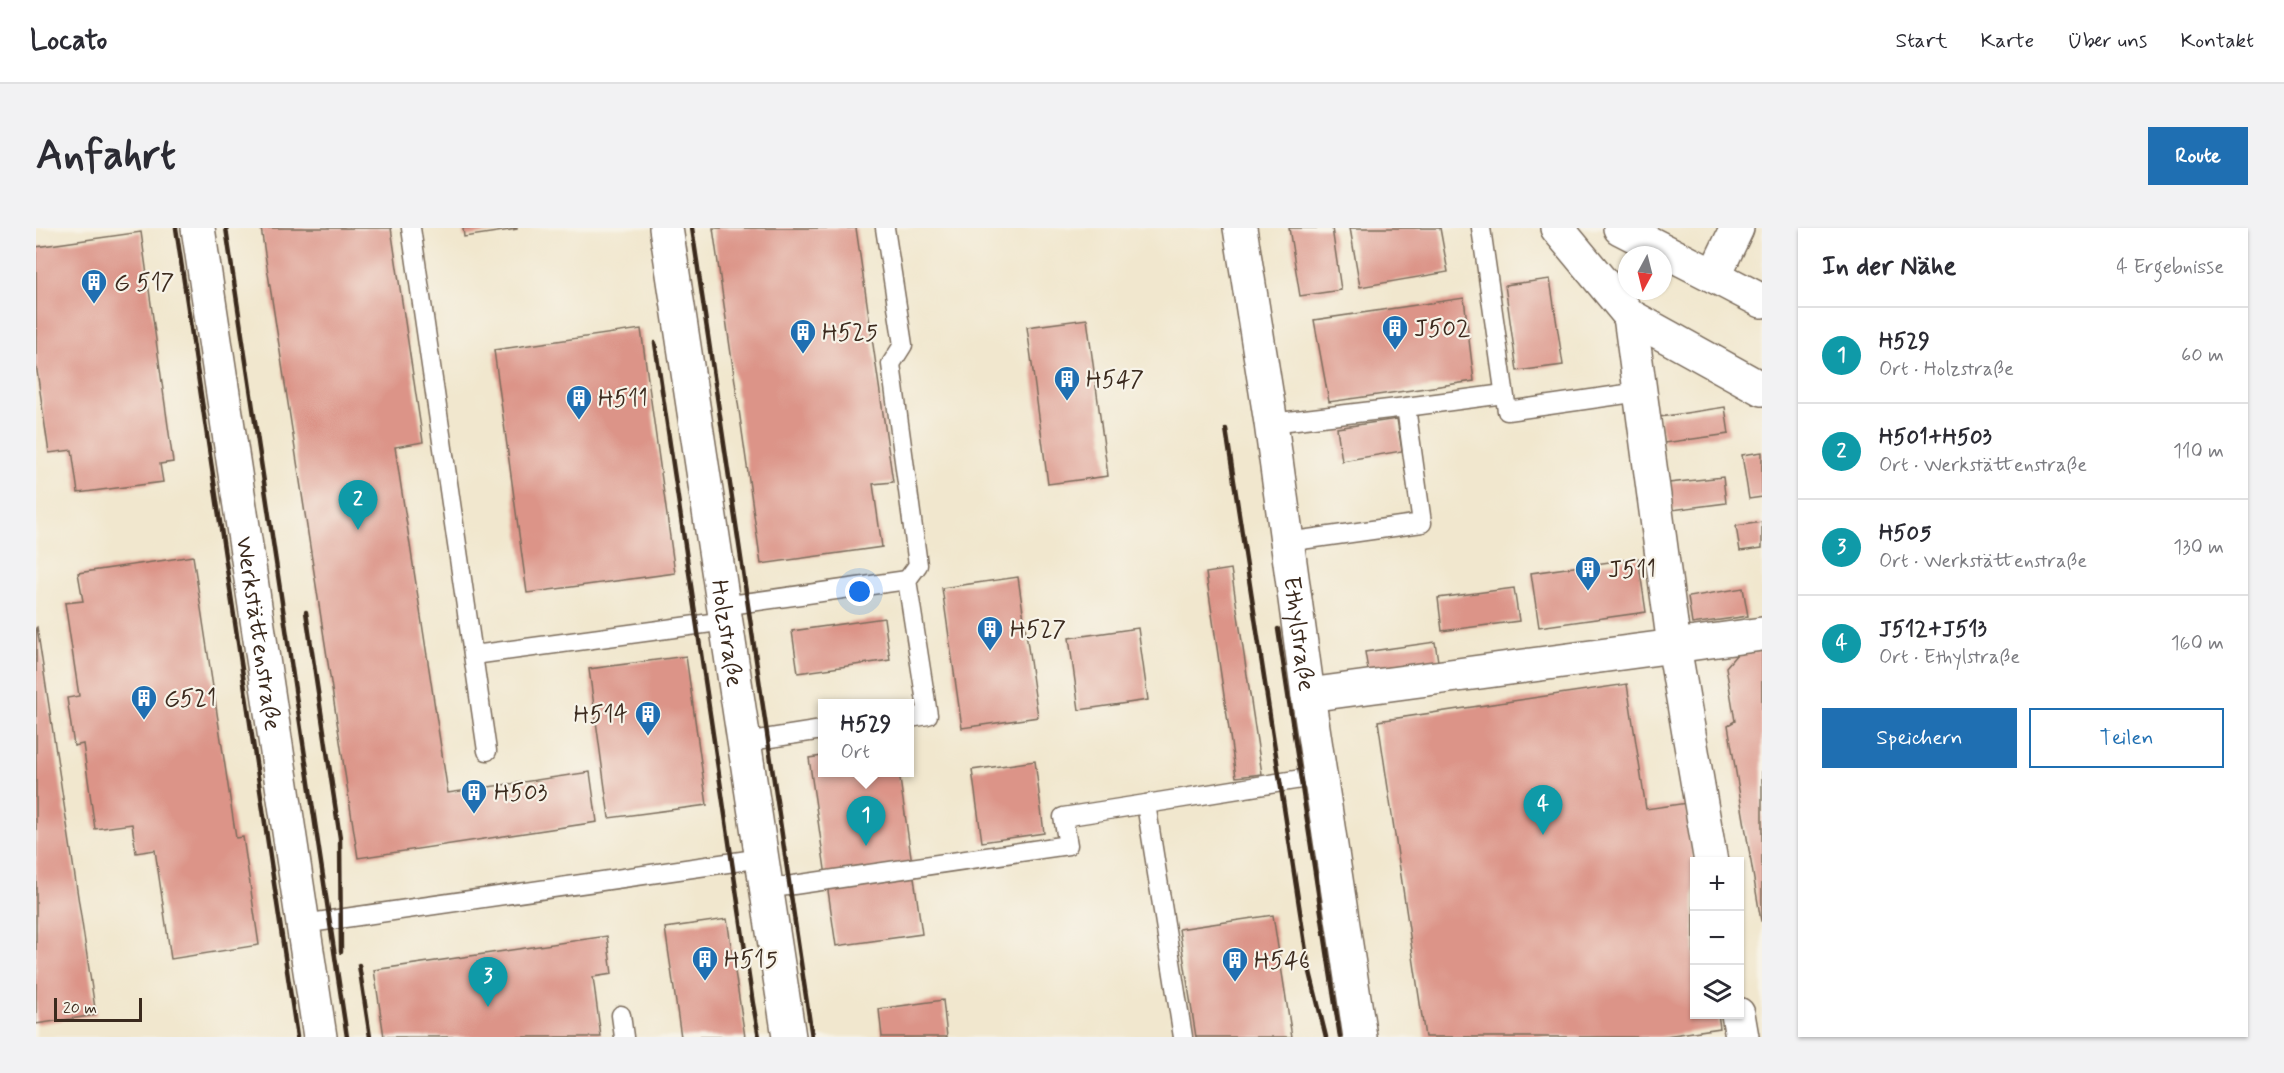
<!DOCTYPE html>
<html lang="de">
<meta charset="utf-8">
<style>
:root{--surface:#fff;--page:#f2f2f3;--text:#2b2b33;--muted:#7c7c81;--line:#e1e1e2;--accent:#1f6fb2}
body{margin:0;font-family:Mynerve,sans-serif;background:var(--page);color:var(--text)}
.controls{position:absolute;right:18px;bottom:18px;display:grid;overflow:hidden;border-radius:0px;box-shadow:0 2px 4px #0004}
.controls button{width:54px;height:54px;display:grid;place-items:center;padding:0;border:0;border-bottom:2px solid var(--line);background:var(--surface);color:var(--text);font:30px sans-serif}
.compass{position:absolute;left:1582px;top:18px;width:54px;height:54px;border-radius:50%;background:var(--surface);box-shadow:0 2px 4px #0004;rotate:187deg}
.scale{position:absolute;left:18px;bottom:15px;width:88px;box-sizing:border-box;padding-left:6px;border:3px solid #3b2a1e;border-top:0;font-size:16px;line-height:21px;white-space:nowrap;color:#3b2a1e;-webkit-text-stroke:4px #f7f3e8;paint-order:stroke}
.you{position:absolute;left:824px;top:364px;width:21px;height:21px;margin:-15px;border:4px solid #fff;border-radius:50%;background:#1a73e8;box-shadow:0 0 0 9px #1a73e833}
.badge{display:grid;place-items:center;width:39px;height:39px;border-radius:50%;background:var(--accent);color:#fff;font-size:20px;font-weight:700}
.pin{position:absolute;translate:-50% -50px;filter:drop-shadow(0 2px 3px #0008)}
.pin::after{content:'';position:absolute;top:32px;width:21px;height:18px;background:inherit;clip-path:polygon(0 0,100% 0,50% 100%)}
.popup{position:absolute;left:782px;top:471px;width:96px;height:78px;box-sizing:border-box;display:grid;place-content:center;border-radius:0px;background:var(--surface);filter:drop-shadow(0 2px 4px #0005);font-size:20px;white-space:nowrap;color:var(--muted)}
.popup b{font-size:22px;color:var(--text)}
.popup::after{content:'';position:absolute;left:50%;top:100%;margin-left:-12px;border:12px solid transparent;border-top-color:var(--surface)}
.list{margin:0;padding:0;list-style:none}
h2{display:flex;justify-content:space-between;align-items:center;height:78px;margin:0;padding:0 24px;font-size:26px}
h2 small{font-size:20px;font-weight:400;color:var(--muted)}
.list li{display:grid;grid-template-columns:39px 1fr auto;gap:18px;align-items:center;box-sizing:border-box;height:96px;padding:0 24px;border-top:2px solid var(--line)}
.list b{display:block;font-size:22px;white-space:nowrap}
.list p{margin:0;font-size:20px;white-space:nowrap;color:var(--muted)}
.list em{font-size:20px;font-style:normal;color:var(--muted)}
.actions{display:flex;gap:12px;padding:18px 24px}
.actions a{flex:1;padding:14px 0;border:2px solid var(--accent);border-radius:0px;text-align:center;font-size:21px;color:var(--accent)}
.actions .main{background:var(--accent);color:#fff}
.icon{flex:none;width:33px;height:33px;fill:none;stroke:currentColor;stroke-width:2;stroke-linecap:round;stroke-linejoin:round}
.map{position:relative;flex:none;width:1726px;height:809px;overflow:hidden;border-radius:0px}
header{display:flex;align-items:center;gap:36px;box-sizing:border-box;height:84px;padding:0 30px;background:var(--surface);border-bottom:2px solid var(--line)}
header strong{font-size:28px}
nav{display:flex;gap:33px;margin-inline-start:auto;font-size:21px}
.intro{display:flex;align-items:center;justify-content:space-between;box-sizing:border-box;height:144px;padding:0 36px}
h1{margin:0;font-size:42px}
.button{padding:15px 27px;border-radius:0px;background:var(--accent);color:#fff;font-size:21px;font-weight:700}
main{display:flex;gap:36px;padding:0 36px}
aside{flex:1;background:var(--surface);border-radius:0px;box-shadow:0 2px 4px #0004}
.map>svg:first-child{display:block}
.building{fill:#dc9488}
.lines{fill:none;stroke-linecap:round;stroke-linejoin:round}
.service-casing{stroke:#7b6c5c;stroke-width:21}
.minor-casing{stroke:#7b6c5c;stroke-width:36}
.service{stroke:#fff;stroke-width:18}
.minor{stroke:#fff;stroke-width:33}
.rail{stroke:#3b2a1e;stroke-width:4.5}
.labels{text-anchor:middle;stroke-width:4.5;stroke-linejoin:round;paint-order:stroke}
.poi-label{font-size:24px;fill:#3b2a1e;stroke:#f7f3e8;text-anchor:start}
.street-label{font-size:24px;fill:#3b2a1e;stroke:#f7f3e8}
</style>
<header>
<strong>Locato</strong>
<nav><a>Start</a><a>Karte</a><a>Über uns</a><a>Kontakt</a></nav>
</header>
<div class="intro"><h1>Anfahrt</h1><a class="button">Route</a></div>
<main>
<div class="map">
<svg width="1726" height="809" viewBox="0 0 1726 809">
<rect width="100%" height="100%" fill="#f7f3e8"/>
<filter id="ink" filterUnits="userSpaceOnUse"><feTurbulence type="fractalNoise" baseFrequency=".0167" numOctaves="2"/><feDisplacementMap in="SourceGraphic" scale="12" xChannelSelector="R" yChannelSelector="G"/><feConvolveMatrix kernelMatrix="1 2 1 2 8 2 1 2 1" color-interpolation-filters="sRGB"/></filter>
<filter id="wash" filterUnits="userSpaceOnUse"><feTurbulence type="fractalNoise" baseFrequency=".008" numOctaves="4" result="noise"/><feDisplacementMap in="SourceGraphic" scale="24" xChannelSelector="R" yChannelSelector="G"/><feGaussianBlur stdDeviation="1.35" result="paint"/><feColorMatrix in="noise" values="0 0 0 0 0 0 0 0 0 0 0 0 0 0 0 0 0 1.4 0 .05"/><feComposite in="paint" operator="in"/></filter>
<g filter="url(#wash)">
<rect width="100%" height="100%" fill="#f1e7ce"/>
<g id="blocks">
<g class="building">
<path d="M225 0H355L387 214 359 219 412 565 554 544 561 594 322 630Z"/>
<path d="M427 0H481V1L428 9Z"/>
<path d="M677 0H820L857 254 837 256 846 319 725 336Z"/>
<path d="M1253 0H1296L1305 62 1264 68Z"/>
<path d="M1314 0H1404L1412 44 1324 59Z"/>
<path d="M105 4 137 234 124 236 127 254 42 265 36 222 13 225 0 136V19Z"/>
<path d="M1514 51 1527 137 1481 143 1469 57Z"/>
<path d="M1428 70 1438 153 1293 174 1278 92Z"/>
<path d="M1051 91 1072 248 1012 256 991 99Z"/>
<path d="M605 101 639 345 491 365 458 122Z"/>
<path d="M1689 179 1693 206 1628 215 1624 189Z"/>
<path d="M1361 191 1366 223 1306 233 1301 200Z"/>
<path d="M1726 224V269L1713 271 1706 227Z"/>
<path d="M1687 249 1690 275 1636 282 1633 255Z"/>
<path d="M1726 294V320L1704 323 1700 298Z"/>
<path d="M157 328 200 610 207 609 223 717 135 731 119 622 100 625 96 596 59 601 47 516 38 518 31 470 43 468 29 375 47 373 42 345Z"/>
<path d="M1602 330 1610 384 1503 399 1495 345Z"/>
<path d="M1195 341 1226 546 1200 549 1170 345Z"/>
<path d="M982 349 1002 489 926 500 906 360Z"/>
<path d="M1478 360 1483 393 1406 403 1402 370Z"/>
<path d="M1707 360 1712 388 1656 396 1652 369Z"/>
<path d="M848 390 854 432 762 445 756 403Z"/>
<path d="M1 399 60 787 0 796V400Z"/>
<path d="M1102 400 1112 472 1043 482 1033 410Z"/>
<path d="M1399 414 1402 433 1332 442 1329 424Z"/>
<path d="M1726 423V693H1725L1692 497 1699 493 1690 439 1701 426Z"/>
<path d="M650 428 671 577 573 590 553 441Z"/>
<path d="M1591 456 1610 581 1651 575 1658 634V786H1682L1684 800 1623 809H1389L1342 493Z"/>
<path d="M786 528V544H863L886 706 800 718 773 530Z"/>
<path d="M999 533 1008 605 946 614 936 542Z"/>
<path d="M1237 687 1256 809H1160L1143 701Z"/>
<path d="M691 691 709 809H645L629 700Z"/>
<path d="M571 708 576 746 557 749 565 809H348L338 742Z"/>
<path d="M907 772 911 809H846L843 781Z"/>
</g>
</g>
</g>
<g filter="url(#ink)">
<use href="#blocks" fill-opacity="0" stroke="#7b6c5c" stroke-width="1.5"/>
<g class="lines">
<g class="service-casing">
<g id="service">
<path d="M375 0 451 523"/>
<path d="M849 0 867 117 855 136 882 337 871 352"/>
<path d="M1445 0 1471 183 1604 164"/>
<path d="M1370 179 1468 166"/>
<path d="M1235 195 1370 179 1386 295 1251 314"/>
<path d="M687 378 871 352 892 487 874 490"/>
<path d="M438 427 690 393"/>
<path d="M708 514 786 502"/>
<path d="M1110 576 1284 548"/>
<path d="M730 661 1032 617 1027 589 1110 576 1147 809"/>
<path d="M267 696 726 630"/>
<path d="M585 787 588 809"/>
</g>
</g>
<g class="minor-casing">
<g id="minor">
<path id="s1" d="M162 0 284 809"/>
<path id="s2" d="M630 0 753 809"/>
<path id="s3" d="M1204 0 1235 195 1272 467 1324 809"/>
<path d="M1521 0 1594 88 1726 161"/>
<path d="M1584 0 1678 48"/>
<path d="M1701 0 1678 48 1726 73"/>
<path d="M1272 467 1638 418 1594 88"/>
<path d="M1675 634 1638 418 1726 406"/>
<path d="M1702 786 1706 809"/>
</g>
</g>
<use href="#service" class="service"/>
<use href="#minor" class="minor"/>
<g class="rail">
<path d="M140 0 261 809"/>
<path d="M190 0 311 809"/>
<path d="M656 0 776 809"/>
<path d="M619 115 717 776 723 809"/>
<path d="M1190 201 1272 736 1290 809"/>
<path d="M270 384 304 610 305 724"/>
<path d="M1242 401 1304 809"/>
<path d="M323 737 334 809"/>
</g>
</g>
</g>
<defs>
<g id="building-pin" transform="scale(1.35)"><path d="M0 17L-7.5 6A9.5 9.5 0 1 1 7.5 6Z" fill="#1f6fb2" stroke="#f7f3e8"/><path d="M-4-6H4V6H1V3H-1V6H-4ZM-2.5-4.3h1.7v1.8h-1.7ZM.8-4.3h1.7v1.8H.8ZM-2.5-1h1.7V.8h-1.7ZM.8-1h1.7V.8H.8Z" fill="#fff"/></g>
</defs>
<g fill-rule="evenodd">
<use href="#building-pin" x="58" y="54"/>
<use href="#building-pin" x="1359" y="100"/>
<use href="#building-pin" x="767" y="104"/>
<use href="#building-pin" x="1031" y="151"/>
<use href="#building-pin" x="543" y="170"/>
<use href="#building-pin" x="1552" y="341"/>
<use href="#building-pin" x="954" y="401"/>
<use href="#building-pin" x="108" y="470"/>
<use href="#building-pin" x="612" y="486"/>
<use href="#building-pin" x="438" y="564"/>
<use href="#building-pin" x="669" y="731"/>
<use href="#building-pin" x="1199" y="732"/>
</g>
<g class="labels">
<g class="poi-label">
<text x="78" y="62">G 517</text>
<text x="1378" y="108">J502</text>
<text x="786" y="112">H525</text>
<text x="1050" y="159">H547</text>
<text x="562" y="178">H511</text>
<text x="1572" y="349">J511</text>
<text x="974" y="409">H527</text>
<text x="128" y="478">G521</text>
<text x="592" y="494" text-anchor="end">H514</text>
<text x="458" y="572">H503</text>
<text x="688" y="739">H515</text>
<text x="1218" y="740">H546</text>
</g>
<g class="street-label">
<text dy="8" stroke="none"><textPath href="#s1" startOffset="410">Werkstättenstraße</textPath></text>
<text dy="8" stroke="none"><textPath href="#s2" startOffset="410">Holzstraße</textPath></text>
<text dy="8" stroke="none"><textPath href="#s3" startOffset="410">Ethylstraße</textPath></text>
</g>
</g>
</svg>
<div class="controls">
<button>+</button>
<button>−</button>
<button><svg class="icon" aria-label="layers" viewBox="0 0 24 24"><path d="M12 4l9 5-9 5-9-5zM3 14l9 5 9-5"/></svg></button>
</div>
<svg class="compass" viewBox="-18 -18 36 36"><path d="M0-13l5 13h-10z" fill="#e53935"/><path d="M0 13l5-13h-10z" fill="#7c7c81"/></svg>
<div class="scale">20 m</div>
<div class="you"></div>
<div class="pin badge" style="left:830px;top:618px;background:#0f9aa8">1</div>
<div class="popup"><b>H529</b>Ort</div>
<div class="pin badge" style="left:322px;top:302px;background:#0f9aa8">2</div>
<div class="pin badge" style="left:452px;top:779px;background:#0f9aa8">3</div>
<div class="pin badge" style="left:1507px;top:607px;background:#0f9aa8">4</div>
</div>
<aside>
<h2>In der Nähe<small>4 Ergebnisse</small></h2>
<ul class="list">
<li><span class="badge" style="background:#0f9aa8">1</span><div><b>H529</b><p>Ort · Holzstraße</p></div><em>60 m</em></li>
<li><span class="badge" style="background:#0f9aa8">2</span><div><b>H501+H503</b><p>Ort · Werkstättenstraße</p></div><em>110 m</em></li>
<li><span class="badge" style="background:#0f9aa8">3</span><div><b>H505</b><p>Ort · Werkstättenstraße</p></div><em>130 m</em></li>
<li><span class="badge" style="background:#0f9aa8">4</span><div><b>J512+J513</b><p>Ort · Ethylstraße</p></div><em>160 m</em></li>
</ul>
<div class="actions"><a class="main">Speichern</a><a>Teilen</a></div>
</aside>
</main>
